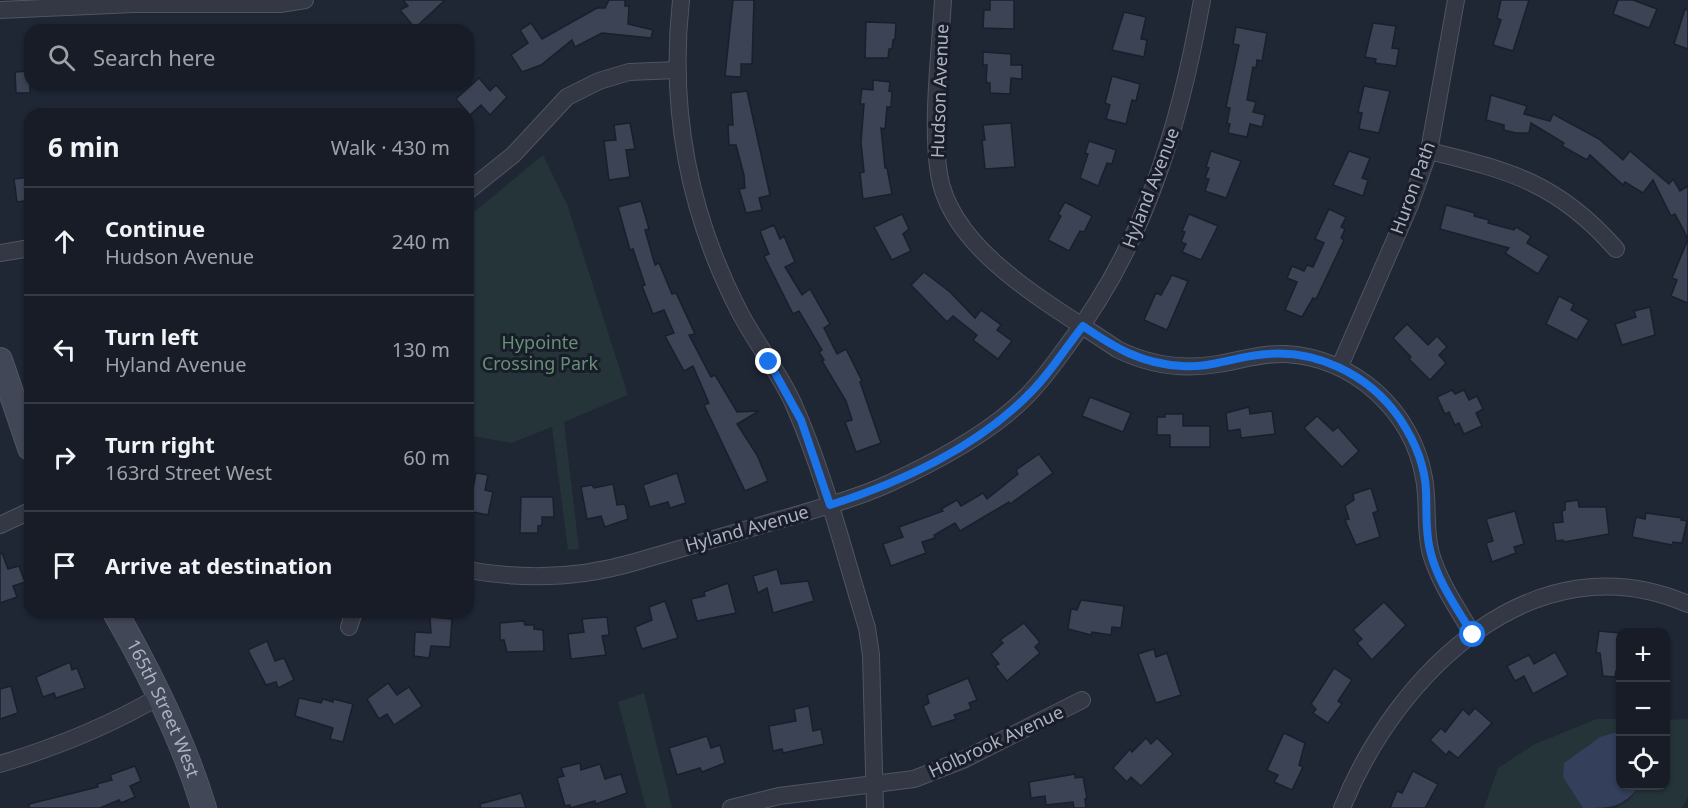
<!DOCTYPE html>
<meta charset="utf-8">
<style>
:root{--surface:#171c27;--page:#242933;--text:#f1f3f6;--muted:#9ea1a7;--line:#363a44}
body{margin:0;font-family:"Noto Sans",sans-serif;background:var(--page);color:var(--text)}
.controls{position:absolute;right:18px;bottom:18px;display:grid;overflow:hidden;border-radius:12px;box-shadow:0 2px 4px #0004}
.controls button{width:54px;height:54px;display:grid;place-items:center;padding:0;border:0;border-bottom:2px solid var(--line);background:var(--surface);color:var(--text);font:30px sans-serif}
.stop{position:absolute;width:18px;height:18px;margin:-14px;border:4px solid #1a73e8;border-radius:50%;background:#fff}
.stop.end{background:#1a73e8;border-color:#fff;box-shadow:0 2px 6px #0008}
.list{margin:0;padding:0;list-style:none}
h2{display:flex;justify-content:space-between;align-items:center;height:78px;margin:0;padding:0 24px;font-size:26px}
h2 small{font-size:20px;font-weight:400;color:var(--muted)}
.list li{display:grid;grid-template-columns:39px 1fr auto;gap:18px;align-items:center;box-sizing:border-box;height:108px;padding:0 24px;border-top:2px solid var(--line)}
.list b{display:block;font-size:22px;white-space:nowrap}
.list p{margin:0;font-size:20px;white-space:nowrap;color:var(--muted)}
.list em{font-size:20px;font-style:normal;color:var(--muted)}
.icon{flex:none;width:33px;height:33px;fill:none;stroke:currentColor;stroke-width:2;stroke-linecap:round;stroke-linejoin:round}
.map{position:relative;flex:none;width:1688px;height:808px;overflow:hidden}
.search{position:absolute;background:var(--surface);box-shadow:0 2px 4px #0004;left:24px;top:24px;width:450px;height:66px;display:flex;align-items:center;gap:15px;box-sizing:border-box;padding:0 21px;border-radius:18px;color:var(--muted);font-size:22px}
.panel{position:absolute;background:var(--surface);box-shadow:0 2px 4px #0004;left:24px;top:108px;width:450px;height:510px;border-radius:18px}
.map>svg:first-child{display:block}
.green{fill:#243438}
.water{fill:#333f5b}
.building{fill:#3c4354;stroke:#1a1f2b;stroke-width:1.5}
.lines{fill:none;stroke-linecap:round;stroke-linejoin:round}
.street-casing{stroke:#505563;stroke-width:18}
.secondary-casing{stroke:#505563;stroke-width:26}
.street{stroke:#333844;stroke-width:16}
.secondary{stroke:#414757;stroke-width:24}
.route{stroke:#1a73e8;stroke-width:8}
.labels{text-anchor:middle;stroke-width:6;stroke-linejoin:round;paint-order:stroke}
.street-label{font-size:18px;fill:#acb2c2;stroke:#181d29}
.park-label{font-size:18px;fill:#669074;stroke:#181d29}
</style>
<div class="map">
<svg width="1688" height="808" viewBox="0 0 1688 808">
<rect width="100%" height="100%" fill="#1f2634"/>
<g class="green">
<path d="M543 155 567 204 628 395 564 422 579 549 568 550 552 427 511 443 468 435V217Z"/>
<path d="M644 693 672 808H646L618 702Z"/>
<path d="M1596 719H1620V734L1616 732 1590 743 1581 751 1583 808H1484L1498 768 1533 745Z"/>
<path d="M1688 719V796L1682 808H1616L1629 800 1640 786H1666V720Z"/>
</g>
<path class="water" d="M1617 732 1620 734V786H1640C1621 808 1613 808 1583 808L1563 777 1564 763 1600 737Z"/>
<g class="building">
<path d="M403 0H445L415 28 400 10 408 6Z"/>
<path d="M609 0H625V6H629L628 24 653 30 651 38 602 33 575 47 572 40 541 65 522 72 511 55 528 43 520 30 531 23 542 39 597 8H605Z"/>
<path d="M733 0H754L752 64H741V77L725 76Z"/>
<path d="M990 0H1014V29L983 28 984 10H990Z"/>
<path d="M1501 0H1529L1513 51 1493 45 1501 20 1497 18Z"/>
<path d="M1618 0H1633L1657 9 1649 28 1613 14Z"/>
<path d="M1685 9 1688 10V49L1674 44Z"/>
<path d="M1124 12 1146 17 1141 39 1147 40 1144 57 1112 50Z"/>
<path d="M866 22 896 23 895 39 893 40 892 49H889L888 58H865Z"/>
<path d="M1373 23 1396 26 1392 48 1399 49 1396 66 1375 63 1376 59 1365 57Z"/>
<path d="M1236 27 1267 33 1262 61 1257 60 1256 68 1253 67 1247 100 1256 102 1253 112 1265 115 1262 127 1250 124 1247 137 1228 133 1230 124 1227 123 1230 108 1226 107 1239 45 1233 44Z"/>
<path d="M983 52 1011 54V65H1022V79L1011 78 1010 94 990 93V83L986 82 987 65H983Z"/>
<path d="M30 71V93H16L15 72Z"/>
<path d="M1112 76 1140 84 1136 101 1132 100 1126 124 1106 119 1110 105 1105 103Z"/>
<path d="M479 78 490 91 496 85 507 97 490 115 481 105 470 115 456 99Z"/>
<path d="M873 80 890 82 889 91 892 92 891 107H887L885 129 881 128 885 168H887L892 194 863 199 860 173 864 172 861 142 864 104H860L862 89 873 90Z"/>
<path d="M1364 86 1390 91 1379 133 1359 129 1362 113 1358 112Z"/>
<path d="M747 91 770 195 759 198 762 210 746 213 739 189 745 188 744 175 736 145H729L728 125H733L731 93Z"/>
<path d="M1491 95 1527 106 1524 114 1550 121 1553 114 1599 139 1623 160 1630 151 1669 184 1673 179 1680 191 1688 186V303L1671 296 1677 280 1672 278 1688 239 1675 214 1671 216 1653 180 1643 193 1625 182 1623 185 1590 155 1587 160 1562 146 1564 143 1531 123 1529 133H1516L1504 130V125L1486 120Z"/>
<path d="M630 123 635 149 626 150 630 177 609 180 604 141 616 140 614 125Z"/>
<path d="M1011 123 1015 167 985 169 982 140H985L983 125Z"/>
<path d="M1089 141 1116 150 1112 164 1107 163 1098 186 1080 178 1088 154 1085 153Z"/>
<path d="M1211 151 1241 161 1226 198 1205 191 1209 179 1205 178 1209 168 1206 167Z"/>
<path d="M1349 151 1370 158 1362 178 1368 180 1363 196 1333 185Z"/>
<path d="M30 177V200L17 202 14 179Z"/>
<path d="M641 201 649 229 645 230 655 265 659 263 672 294 676 293 695 334 689 335 711 377 715 375 737 412 759 411 737 424 757 455 768 481 745 491 704 405 709 403 693 366 684 371 665 336 674 333 664 310 653 314 642 286 645 285 633 249 630 250 618 207Z"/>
<path d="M1065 202 1092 216 1084 232 1080 231 1069 251 1048 240 1061 216 1058 214Z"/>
<path d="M1446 205 1475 213 1474 216 1489 220 1488 223 1514 230 1516 227 1531 236 1527 243 1549 256 1538 274 1505 253 1509 248 1440 229Z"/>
<path d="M1329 209 1346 217 1341 227 1345 229 1341 238 1344 240 1316 299 1313 298 1302 317 1285 310 1297 282 1287 278 1292 266 1304 271 1307 265 1313 267 1324 243 1315 239Z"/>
<path d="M902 214 909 229 903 234 911 251 892 260 874 227Z"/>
<path d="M1189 214 1218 226 1201 260 1182 252 1186 244 1181 242 1185 232 1182 231Z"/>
<path d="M774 225 780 239 784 236 795 262 785 267 802 295 810 289 830 324 824 328 837 354 846 349 862 381 860 382 881 443 856 452 845 422 852 420 846 401 822 361 824 360 819 352 822 350 799 311 793 314 764 256 769 254 760 231Z"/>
<path d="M924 272 950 292 975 318 981 310 1001 325 997 330 1012 341 998 359 973 340 977 335 953 316 947 322 911 285Z"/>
<path d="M1172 275 1188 281 1167 330 1144 320 1156 293 1161 295Z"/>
<path d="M1559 296 1574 304 1571 310 1589 320 1577 340 1546 324Z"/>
<path d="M1650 307 1655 335 1622 345 1615 324 1636 317 1634 311Z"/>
<path d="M1407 324 1428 345 1437 336 1447 347 1439 355 1446 363 1430 380 1409 359 1411 357 1393 338Z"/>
<path d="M1452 390 1455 394 1464 390 1469 400 1477 396 1483 409 1476 413 1482 426 1464 434 1459 423 1455 425 1449 412 1445 414 1437 397Z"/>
<path d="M1090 397 1131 413 1123 432 1082 416Z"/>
<path d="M1249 407 1250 414 1272 411 1275 434 1241 438 1240 429 1228 431 1226 413Z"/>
<path d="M1165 414H1183V426H1210V447H1170V435H1157V417H1165Z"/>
<path d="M1317 416 1333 431 1338 427 1359 451 1342 467 1304 428Z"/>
<path d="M1039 454 1053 473 1010 504 1009 502 960 531 955 523 934 535 935 538 922 542 926 553 891 566 883 544 903 537 899 527 943 511 941 509 957 500 961 506 983 493 987 499 1018 474 1016 470Z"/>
<path d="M476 473 488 475 485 490 493 492 488 515 468 511V487L473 489Z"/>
<path d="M677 473 686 503 670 508 668 502 650 507 643 485Z"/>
<path d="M613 484 617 505 625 504 628 519 605 527 601 516 587 519 581 487 592 485 594 488Z"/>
<path d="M1371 488 1378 511 1373 513 1380 537 1356 545 1345 520 1349 519 1345 506 1354 500 1353 494Z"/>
<path d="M521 497H553L554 517H542V525L538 526V533H520Z"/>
<path d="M1578 500 1579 507H1606L1609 534 1564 542 1563 540 1556 541 1553 523 1563 522 1562 511 1565 510V502Z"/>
<path d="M1515 511 1524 544 1514 547 1516 553 1492 562 1486 543 1493 541 1486 519Z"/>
<path d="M1646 513 1682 518 1681 520 1687 521 1682 543 1673 542 1672 545 1632 537 1636 517 1645 519Z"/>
<path d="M2 553 8 569 19 566 25 582 13 586 17 597 0 603V554Z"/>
<path d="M777 569 781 584 808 581 814 601 773 613 767 588 758 593 753 576Z"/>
<path d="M728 583 736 613 697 621 691 599 705 596 704 592Z"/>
<path d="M1081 600 1124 606 1121 628 1112 627 1111 635 1092 632 1091 635 1068 629 1071 609 1077 610Z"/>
<path d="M665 601 678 638 642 649 635 627 652 620 649 607Z"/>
<path d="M1384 602 1406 625 1372 660 1357 643 1362 639 1353 630Z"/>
<path d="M430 617 452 619 450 647 431 646 429 658 414 656 415 632 431 633Z"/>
<path d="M607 617 609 635 602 636 606 655 571 659 568 634 584 632 582 619Z"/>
<path d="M524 621 525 625H534V629L543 630 544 651 507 652 504 640H500V623Z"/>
<path d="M1024 623 1040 642 1035 647 1040 653 1007 681 995 666 999 664 991 654 1003 643 1000 640Z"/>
<path d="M1599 631 1620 633V671H1616L1615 677 1603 676 1600 653H1596Z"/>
<path d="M267 641 275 661 284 658 294 680 278 688 276 682 266 685 248 650Z"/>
<path d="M1154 649 1156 657 1167 653 1181 695 1156 703 1138 654Z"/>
<path d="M1555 652 1568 675 1533 694 1524 676 1515 681 1507 666 1529 655 1534 664Z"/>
<path d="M70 662 72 670 77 668 85 688 56 698 54 693 43 697 36 677Z"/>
<path d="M1334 668 1352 680 1338 701 1342 704 1328 723 1313 713 1316 709 1311 704Z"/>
<path d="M968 678 977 700 969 703 971 709 954 715 956 719 932 727 923 706 929 703 927 695Z"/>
<path d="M388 683 397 695 409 687 422 706 394 725 387 714 379 719 367 699Z"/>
<path d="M11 686 18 713 0 719V689Z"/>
<path d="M299 698 321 703 323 699 333 702V699L353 704 343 742 330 739 333 728 295 716Z"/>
<path d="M809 706 813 731 821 729 824 744 783 753 782 749 773 751 769 726 796 721 794 709Z"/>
<path d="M1475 708 1492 723 1458 758 1449 751 1446 755 1430 740 1441 728 1445 732 1463 709 1469 715Z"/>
<path d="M1284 733 1305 743 1299 765 1303 767 1292 790 1274 782 1278 775 1267 770Z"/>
<path d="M707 736 711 748 720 745 725 763 702 772 700 768 677 775 669 748Z"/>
<path d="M1146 738 1151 744 1157 738 1173 754 1141 786 1131 777 1127 782 1113 768 1130 749 1132 752Z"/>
<path d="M580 763 581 770 600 764 605 779 621 774 627 793 596 804 595 801 570 808V805L565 806 557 778 564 776 561 768Z"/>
<path d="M135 766 141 781 130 786 135 797 121 803 119 800 100 808H29V804L98 787 97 784 112 780 110 775Z"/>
<path d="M1413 771 1438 784 1425 808H1390L1397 791 1402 793Z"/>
<path d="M1075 774V778L1083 777 1087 798 1085 799 1086 808H1074L1073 802 1046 805 1045 796 1031 798 1029 782Z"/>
<path d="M521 793 526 808H481L480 804Z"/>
</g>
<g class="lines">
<g class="street-casing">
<g id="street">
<path d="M681 0C669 109 688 211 738 309 754 341 778 370 793 403 825 475 844 553 867 628L871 655 875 808"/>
<path d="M943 0C940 52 931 124 939 174 951 253 1056 307 1117 349 1149 365 1183 370 1218 364 1242 360 1262 353 1286 354 1354 358 1412 410 1424 478 1429 503 1424 529 1431 554 1440 584 1458 609 1473 635"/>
<path d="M0 10 134 4H280L305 0"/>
<path d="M1429 151C1511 171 1558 183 1616 249"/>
<path d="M468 191 513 155 567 97 599 81 629 72 677 70"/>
<path d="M0 253 30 248"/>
<path d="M1340 366 1410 205 1429 151 1456 0"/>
<path d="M0 525 30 511"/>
<path d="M468 570C524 580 581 578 635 562 683 548 731 534 779 520 816 509 855 499 890 483 931 464 973 442 1007 414 1031 395 1049 371 1067 346 1145 244 1180 125 1202 0"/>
<path d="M349 627 354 612"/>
<path d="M0 764C57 747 109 726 160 696"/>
<path d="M731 808 779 796 914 779 965 759 1082 700"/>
<path d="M1342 808C1396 674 1534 537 1688 604"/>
</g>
</g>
<g class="secondary-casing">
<g id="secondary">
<path d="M0 360 30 448"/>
<path id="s1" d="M115 612C151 675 183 739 204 808"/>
</g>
</g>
<use href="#street" class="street"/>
<use href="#secondary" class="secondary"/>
</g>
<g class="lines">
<path class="route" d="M769 362 801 420 830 505C902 482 979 446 1032 391 1051 372 1066 347 1083 326 1115 348 1142 364 1182 366 1209 368 1232 358 1258 355 1314 347 1369 374 1400 419 1414 440 1425 465 1426 491 1427 511 1425 530 1430 550 1437 581 1457 608 1473 635"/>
</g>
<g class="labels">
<g class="street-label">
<text transform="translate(940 91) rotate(-88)" y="6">Hudson Avenue</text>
<text transform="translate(1151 188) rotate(-69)" y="6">Hyland Avenue</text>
<text transform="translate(1413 188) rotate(-70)" y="6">Huron Path</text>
<text transform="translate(747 529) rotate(-16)" y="6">Hyland Avenue</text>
<text dy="6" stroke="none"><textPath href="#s1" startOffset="108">165th Street West</textPath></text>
<text transform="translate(996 742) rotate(-25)" y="6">Holbrook Avenue</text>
</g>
<g class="park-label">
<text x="540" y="349">Hypointe<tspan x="540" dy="21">Crossing Park</tspan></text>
</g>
</g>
</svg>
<div class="controls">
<button>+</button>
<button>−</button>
<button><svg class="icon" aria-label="locate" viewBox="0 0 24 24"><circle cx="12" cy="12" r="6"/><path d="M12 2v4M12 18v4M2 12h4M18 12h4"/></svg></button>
</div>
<div class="stop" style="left:1473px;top:635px"></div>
<div class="stop end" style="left:769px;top:362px"></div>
<div class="search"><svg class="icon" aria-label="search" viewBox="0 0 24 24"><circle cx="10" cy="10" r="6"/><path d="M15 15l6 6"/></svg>Search here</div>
<section class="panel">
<h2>6 min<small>Walk · 430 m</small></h2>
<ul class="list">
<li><svg class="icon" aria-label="ahead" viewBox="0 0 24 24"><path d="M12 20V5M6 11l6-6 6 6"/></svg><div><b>Continue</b><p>Hudson Avenue</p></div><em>240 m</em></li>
<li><svg class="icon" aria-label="left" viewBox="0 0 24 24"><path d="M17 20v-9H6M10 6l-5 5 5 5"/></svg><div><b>Turn left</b><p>Hyland Avenue</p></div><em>130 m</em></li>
<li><svg class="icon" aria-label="right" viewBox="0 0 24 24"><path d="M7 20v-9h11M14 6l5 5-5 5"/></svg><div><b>Turn right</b><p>163rd Street West</p></div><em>60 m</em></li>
<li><svg class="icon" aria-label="arrive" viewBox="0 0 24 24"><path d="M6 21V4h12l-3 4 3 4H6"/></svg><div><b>Arrive at destination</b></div></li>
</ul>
</section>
</div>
